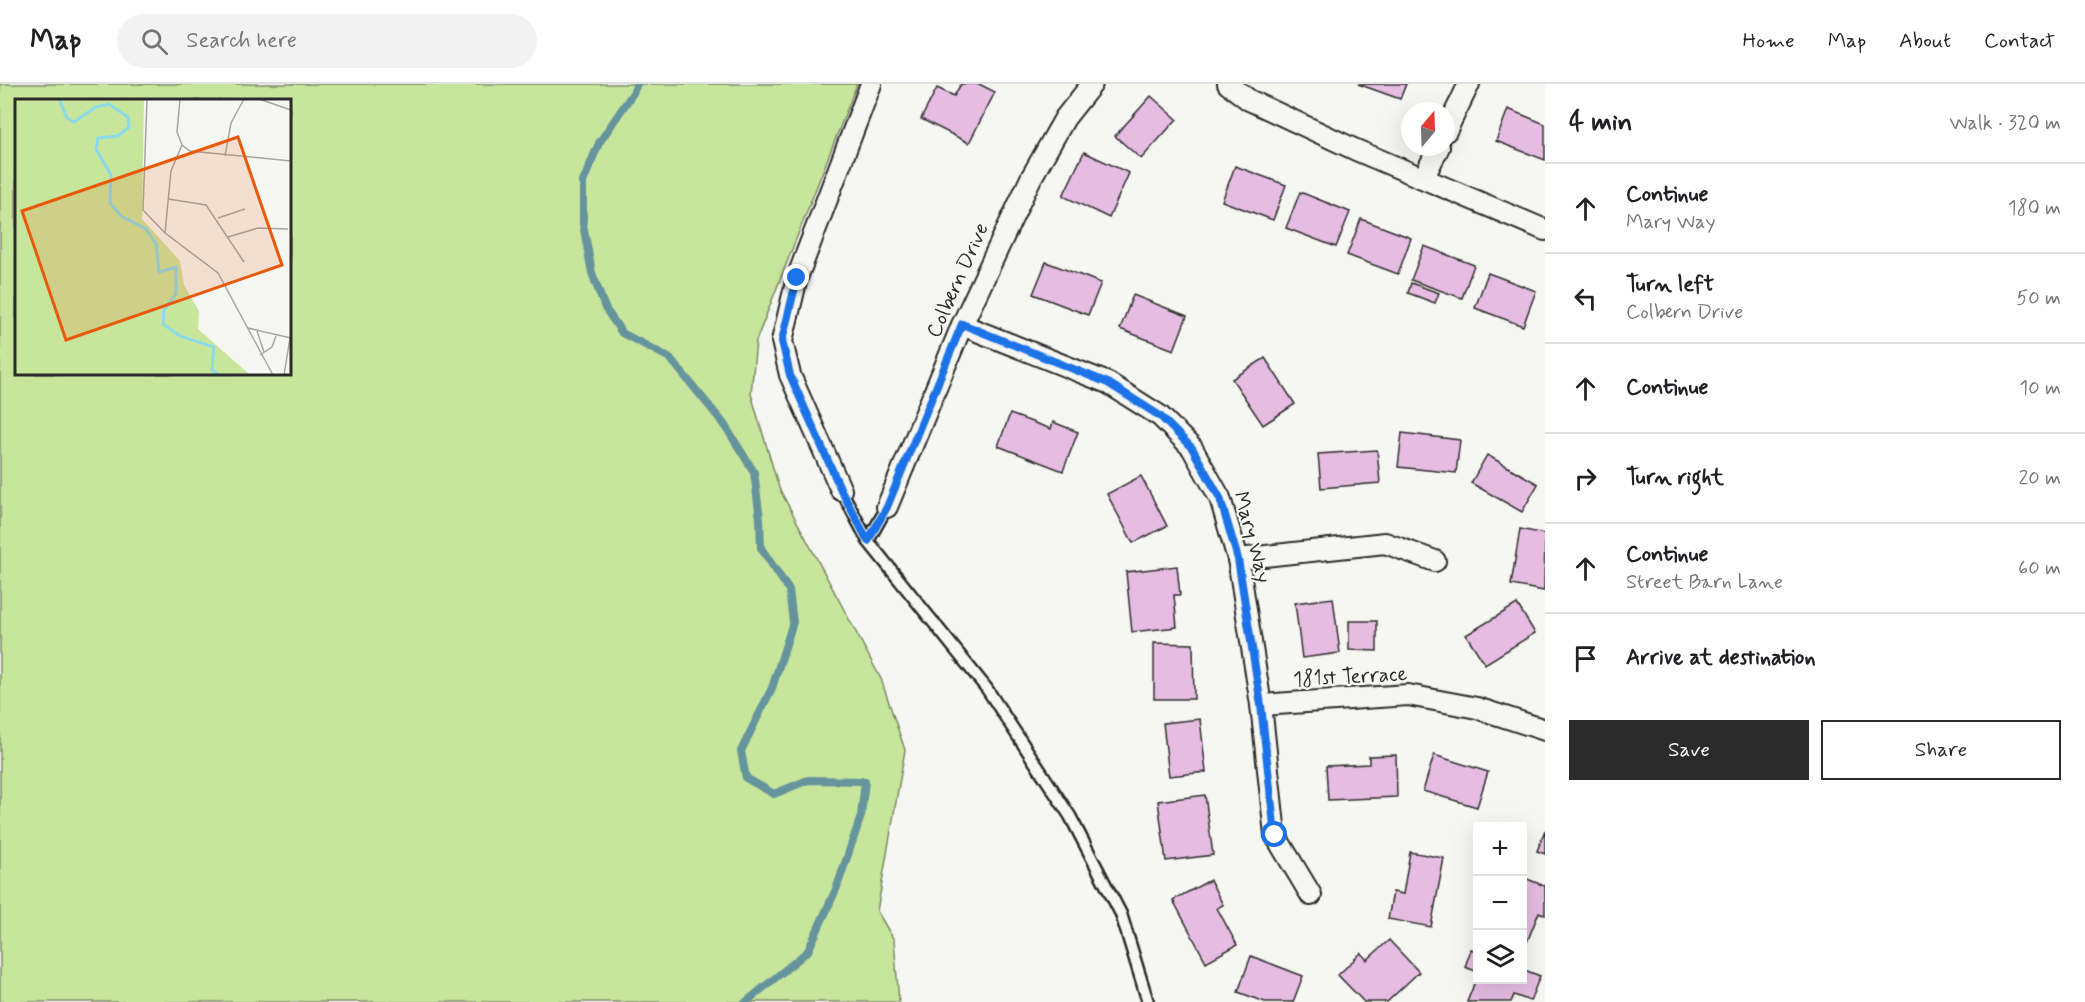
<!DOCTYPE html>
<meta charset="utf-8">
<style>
:root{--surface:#fff;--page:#f2f2f2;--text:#202124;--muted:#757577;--line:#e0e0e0;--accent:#2b2b2b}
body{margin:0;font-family:Mynerve,sans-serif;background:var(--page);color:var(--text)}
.controls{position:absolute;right:18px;bottom:18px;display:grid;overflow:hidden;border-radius:0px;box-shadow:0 6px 24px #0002}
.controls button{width:54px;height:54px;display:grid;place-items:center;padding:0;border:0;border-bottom:2px solid var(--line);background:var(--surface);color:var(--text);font:30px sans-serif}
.compass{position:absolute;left:1401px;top:18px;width:54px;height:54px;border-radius:50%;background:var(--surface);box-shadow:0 6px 24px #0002;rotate:19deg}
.stop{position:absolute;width:18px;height:18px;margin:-14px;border:4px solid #1a73e8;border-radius:50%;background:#fff}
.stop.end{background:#1a73e8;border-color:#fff;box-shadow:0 2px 6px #0008}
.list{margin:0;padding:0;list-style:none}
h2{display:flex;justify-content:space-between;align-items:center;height:78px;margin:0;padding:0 24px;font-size:26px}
h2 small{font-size:20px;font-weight:400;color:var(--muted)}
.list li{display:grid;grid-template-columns:39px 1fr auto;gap:18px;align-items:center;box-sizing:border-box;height:90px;padding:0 24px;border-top:2px solid var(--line)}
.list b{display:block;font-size:22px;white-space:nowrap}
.list p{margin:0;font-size:20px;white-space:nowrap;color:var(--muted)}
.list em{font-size:20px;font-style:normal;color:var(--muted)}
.actions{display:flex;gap:12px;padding:18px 24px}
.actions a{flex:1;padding:14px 0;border:2px solid var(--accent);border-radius:0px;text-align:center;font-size:21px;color:var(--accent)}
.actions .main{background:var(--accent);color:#fff}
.icon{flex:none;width:33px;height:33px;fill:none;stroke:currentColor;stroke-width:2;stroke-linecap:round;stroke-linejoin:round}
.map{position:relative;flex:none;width:1545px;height:918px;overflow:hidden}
header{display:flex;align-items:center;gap:36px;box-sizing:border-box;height:84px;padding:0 30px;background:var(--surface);border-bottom:2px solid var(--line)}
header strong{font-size:28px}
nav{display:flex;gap:33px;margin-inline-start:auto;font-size:21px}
.search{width:420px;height:54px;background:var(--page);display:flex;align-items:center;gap:15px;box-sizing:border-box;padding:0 21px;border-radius:33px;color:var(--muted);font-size:22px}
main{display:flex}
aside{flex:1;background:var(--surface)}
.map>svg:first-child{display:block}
.green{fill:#c8e59c;stroke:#7a8864;stroke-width:1.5;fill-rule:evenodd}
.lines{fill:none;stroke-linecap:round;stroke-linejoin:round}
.stream{stroke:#65949d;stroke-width:8}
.building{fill:#e6bce3;stroke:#2b2b2b;stroke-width:1.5}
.lane-casing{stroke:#2b2b2b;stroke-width:15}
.street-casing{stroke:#2b2b2b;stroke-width:24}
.lane{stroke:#f6f6f2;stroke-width:10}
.street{stroke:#f6f6f2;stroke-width:20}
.route{stroke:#1a73e8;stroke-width:8}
.labels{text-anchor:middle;stroke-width:4.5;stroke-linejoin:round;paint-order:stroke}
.street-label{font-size:21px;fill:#2b2b2b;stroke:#f6f6f2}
.inset-river{fill:none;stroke:#8bdae9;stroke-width:3}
.inset-road{fill:none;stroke:#a5a5a2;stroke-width:1.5}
.view{fill:#e8590c;fill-opacity:0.15;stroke:#e8590c;stroke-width:3}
.inset-edge{fill:none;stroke:#2b2b2b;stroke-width:3}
</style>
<header>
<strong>Map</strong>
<div class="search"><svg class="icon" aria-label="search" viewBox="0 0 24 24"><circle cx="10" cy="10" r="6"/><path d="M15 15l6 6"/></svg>Search here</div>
<nav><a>Home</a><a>Map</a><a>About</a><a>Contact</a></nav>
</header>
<main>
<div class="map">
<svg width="1545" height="918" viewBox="0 0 1545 918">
<rect width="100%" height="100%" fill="#f6f6f2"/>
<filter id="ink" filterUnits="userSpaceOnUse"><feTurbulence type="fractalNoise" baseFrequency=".0167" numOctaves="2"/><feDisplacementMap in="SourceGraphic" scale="12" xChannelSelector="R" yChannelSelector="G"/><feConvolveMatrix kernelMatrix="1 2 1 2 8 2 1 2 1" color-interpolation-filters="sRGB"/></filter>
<g filter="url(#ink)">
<path class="green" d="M0 0H857L756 257 751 310 779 404 881 595 905 666 877 827 894 856 899 918H0ZM16 16H290V290H16Z"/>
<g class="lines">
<path class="stream" d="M637 0 633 9 599 59 583 98V140L592 189 605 224 622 249 670 274 724 340 754 388 760 435 761 464 789 506 793 538 772 604 741 667 746 694 774 710 808 696 865 697 861 732 837 803 808 867 746 918"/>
</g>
<g class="building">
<path d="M961 0H979L995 8 969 59 921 35 937 4 954 12Z"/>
<path d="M1358 0H1406L1400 15Z"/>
<path d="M1151 12 1177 35 1141 75 1115 52Z"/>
<path d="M1508 25 1545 40V76L1496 57Z"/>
<path d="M1084 68 1129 89 1109 134 1063 112Z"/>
<path d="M1235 82 1286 101 1273 136 1222 117Z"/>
<path d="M1300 108 1350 128 1336 163 1286 144Z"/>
<path d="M1361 135 1411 154 1398 190 1347 171Z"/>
<path d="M1424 162 1474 181 1462 214 1411 196Z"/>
<path d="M1046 178 1101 199 1088 231 1033 210Z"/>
<path d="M1488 189 1536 207 1523 242 1475 224Z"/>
<path d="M1411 199 1439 209 1435 219 1408 209Z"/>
<path d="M1133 211 1187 232 1174 266 1120 245Z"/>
<path d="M1265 274 1295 320 1263 341 1232 295Z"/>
<path d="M1010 330 1051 345 1053 338 1078 348 1063 387 998 362Z"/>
<path d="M1402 349 1460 356 1456 389 1398 383Z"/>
<path d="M1377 366 1380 399 1321 404 1318 370Z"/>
<path d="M1487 371 1538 400 1522 428 1471 399Z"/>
<path d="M1141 392 1167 442 1133 459 1107 410Z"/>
<path d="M1520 445 1545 450 1544 507 1511 501Z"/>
<path d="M1177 482 1180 511H1174L1177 543 1132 548 1126 488Z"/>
<path d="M1333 514 1340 569 1302 574 1295 519Z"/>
<path d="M1517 520 1535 549 1485 580 1466 551Z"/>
<path d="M1349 537H1377V567L1349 566Z"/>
<path d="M1154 559 1193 560 1194 615H1154Z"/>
<path d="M1200 635 1206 688 1169 692 1163 639Z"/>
<path d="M1396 671 1397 713 1328 716 1326 682 1369 680V672Z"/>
<path d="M1434 671 1488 688 1477 723 1423 707Z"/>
<path d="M1205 711 1213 771 1166 777 1158 717Z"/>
<path d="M1545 746V770L1537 767Z"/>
<path d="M1410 768 1444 774 1431 843 1388 835 1393 808 1403 810Z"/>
<path d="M1522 793 1545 802V831L1539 828 1527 858 1522 856Z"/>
<path d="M1210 796 1223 821 1217 824 1237 861 1206 878 1173 816Z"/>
<path d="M1389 856 1419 888 1387 918H1364L1338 891 1361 869 1367 876Z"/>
<path d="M1471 865 1478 868V888L1465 883Z"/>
<path d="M1251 872 1303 892 1293 918H1265L1238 908Z"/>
<path d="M1522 885 1540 892 1530 917 1514 911 1511 918H1467L1478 890V896H1522Z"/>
</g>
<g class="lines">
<g class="lane-casing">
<g id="lane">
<path d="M841 406 868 457 987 605 1070 732 1121 830 1148 918"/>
<path d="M868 457 887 423"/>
</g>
</g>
<g class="street-casing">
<g id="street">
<path d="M1228 0 1249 16 1356 66 1545 146"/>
<path d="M1446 47 1469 0"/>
<path d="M1424 93 1439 63"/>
<path d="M962 241 1108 299 1160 332 1192 364 1220 414 1238 475 1261 621 1275 751 1311 811"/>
<path d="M841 406 790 291 782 257 797 194 871 0"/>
<path d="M887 423 962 241 1031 94 1065 34 1092 0"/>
<path d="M1238 475 1385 459 1435 477"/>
<path d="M1261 621 1408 611 1477 624 1545 646"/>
</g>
</g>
<use href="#lane" class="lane"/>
<use href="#street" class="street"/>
</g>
</g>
<g class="lines" filter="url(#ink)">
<path class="route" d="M797 194 782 257 790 291 841 406 868 457 887 423 962 240 1108 299 1160 332 1192 364 1220 414 1238 475 1261 621 1275 751"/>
</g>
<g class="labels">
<g class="street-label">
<text transform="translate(957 196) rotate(-66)" y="7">Colbern Drive</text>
<text transform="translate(1253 453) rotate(75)" y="7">Mary Way</text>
<text transform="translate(1350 592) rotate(-3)" y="7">181st Terrace</text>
</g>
</g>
<g transform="translate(15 15)">
<rect width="276" height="276" fill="#f6f6f2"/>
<path d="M0 0H129L127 120 165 162 169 186 184 212 183 230 235 276H0Z" fill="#c8e59c"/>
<path class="inset-river" d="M44 0 52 19 59 23 81 8 94 5 113 18 114 28 103 37 83 39 81 50 96 76 95 104 106 117 131 130 141 145 144 173 161 168V195L149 211 148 225 165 237 199 248 197 271 204 276"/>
<path class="inset-road" d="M132 0 128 111 150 134 203 174 258 276M165 0 162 33 167 46 175 52 276 62M244 0 276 11M210 57 216 24 229 0M153 100 191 106 229 163M276 114V192M203 119 230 110M150 134 156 72 167 46M213 138 243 129 273 130M233 229 276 239M242 232 249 253M245 256 257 248 261 237M269 276 275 239"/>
<path class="view" d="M223 38 267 166 51 241 7 112Z"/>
<rect width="276" height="276" class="inset-edge"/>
</g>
</svg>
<div class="controls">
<button>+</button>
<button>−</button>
<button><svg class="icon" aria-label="layers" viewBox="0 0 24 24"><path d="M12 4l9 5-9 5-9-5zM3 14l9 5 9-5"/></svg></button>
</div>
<svg class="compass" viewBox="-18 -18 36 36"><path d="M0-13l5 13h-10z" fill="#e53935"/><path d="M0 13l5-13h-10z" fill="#757577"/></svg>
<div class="stop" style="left:1275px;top:751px"></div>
<div class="stop end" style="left:797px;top:194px"></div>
</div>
<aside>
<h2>4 min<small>Walk · 320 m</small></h2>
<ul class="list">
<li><svg class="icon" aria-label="ahead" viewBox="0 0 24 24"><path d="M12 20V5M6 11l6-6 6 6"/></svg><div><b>Continue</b><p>Mary Way</p></div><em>180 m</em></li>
<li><svg class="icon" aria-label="left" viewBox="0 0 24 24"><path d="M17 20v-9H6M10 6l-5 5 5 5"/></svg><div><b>Turn left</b><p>Colbern Drive</p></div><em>50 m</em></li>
<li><svg class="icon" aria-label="ahead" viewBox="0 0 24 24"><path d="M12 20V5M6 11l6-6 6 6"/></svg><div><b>Continue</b></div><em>10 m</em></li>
<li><svg class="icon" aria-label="right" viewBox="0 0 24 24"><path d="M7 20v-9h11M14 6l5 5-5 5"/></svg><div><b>Turn right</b></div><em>20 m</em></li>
<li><svg class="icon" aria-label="ahead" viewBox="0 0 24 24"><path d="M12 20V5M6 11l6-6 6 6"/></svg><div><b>Continue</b><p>Street Barn Lane</p></div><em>60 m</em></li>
<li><svg class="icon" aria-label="arrive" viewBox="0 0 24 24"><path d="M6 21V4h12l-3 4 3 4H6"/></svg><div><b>Arrive at destination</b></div></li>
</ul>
<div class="actions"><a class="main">Save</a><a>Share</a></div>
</aside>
</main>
